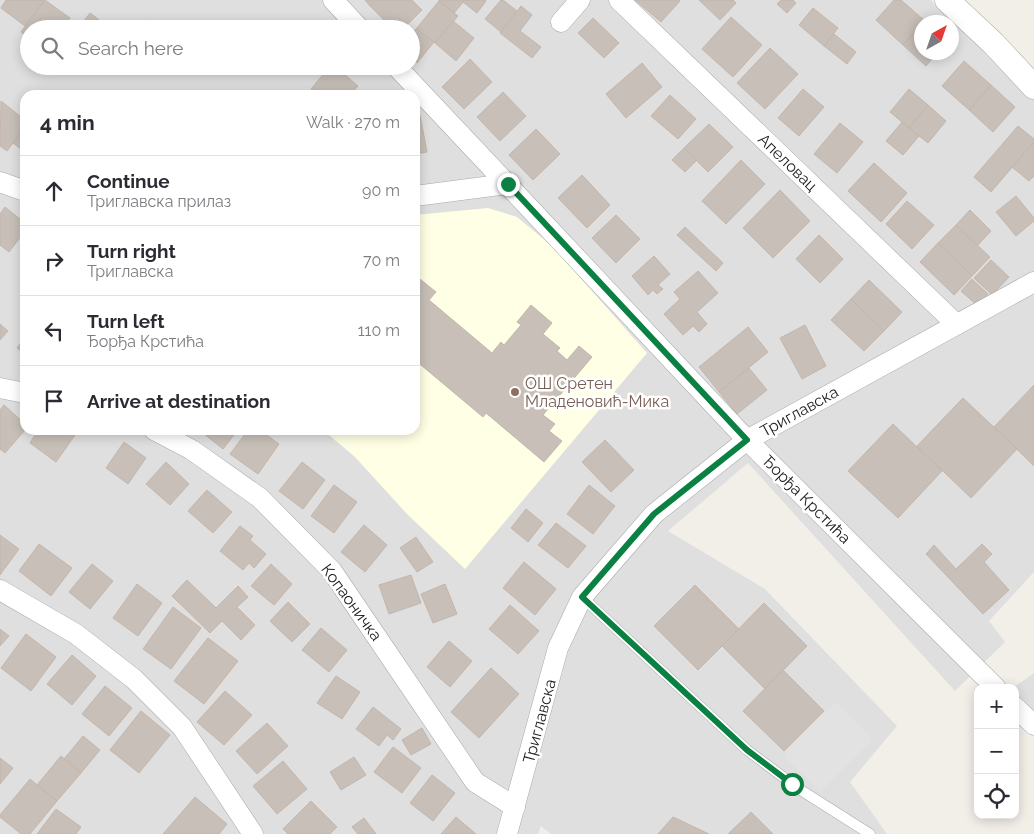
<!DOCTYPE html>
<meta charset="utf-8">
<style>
:root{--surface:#fff;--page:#f7f7f7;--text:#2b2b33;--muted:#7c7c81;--line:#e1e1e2}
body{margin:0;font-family:Raleway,sans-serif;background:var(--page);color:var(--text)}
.controls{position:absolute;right:15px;bottom:15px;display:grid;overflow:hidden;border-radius:10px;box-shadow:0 2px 12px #0003}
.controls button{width:45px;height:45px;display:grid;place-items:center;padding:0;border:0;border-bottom:1px solid var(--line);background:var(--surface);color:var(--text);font:25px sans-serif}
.compass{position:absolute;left:914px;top:15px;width:45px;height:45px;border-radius:50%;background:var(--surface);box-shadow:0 2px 12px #0003;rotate:40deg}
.stop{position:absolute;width:15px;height:15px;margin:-11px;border:4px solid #0b8043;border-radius:50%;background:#fff}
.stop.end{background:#0b8043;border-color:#fff;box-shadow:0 1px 5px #0008}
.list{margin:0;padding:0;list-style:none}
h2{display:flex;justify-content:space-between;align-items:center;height:65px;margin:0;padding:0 20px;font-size:21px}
h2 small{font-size:16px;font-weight:400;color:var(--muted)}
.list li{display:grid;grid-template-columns:32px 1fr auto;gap:15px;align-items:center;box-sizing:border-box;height:70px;padding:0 20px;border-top:1px solid var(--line)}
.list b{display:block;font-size:19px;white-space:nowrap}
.list p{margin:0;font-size:16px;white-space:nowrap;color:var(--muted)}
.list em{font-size:16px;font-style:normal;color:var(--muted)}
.icon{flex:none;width:28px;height:28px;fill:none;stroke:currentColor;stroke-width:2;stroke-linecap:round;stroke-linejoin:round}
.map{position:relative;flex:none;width:1034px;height:834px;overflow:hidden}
.search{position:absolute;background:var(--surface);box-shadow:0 2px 12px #0003;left:20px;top:20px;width:400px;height:55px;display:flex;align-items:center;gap:12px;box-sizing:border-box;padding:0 18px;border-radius:28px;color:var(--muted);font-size:19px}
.panel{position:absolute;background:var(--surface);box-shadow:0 2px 12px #0003;left:20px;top:90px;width:400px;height:345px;border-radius:15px}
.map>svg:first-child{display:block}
.residential{fill:#e0dfdf;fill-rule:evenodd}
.education{fill:#ffffe5}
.parking{fill:#e2e2e2}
.building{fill:#c7bfb8;stroke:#c4b6ab}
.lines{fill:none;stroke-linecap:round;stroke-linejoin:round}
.service-casing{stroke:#a9a9a9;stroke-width:11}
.minor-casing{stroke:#a9a9a9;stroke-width:21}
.tertiary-casing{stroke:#a9a9a9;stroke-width:25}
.service{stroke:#fff;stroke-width:10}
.minor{stroke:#fff;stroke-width:20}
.tertiary{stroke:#fff;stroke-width:24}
.route{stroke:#0b8043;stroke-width:6}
.education-dot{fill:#8d6e63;stroke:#fff;stroke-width:2}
.labels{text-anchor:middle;stroke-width:5;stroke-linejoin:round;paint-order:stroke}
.street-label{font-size:16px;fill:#222;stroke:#fff}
.education-label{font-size:16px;fill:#785e54;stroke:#fff;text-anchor:start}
</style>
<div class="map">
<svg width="1034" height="834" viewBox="0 0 1034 834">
<rect width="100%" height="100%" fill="#f2efe9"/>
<g class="residential">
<path d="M0 0H931L1034 100V572L989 621 1005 642 955 691 748 463 668 531 765 589 897 726 850 782 887 834H551L541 826 538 834H0ZM922 22H952V52H922ZM29 29H411V66H29ZM25 95H415V430H25Z"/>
<path d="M1034 673V728L1015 708V688H1013Z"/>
</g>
<path class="education" d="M488 208 517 217 552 246 647 353 465 569 407 514 355 457 323 430H415V215Z"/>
<path class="parking" d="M835 702 873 739 820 792 783 755Z"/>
<g class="building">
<path d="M6 0H45L25 26 1 8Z"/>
<path d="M45 0 70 18 61 29H29V37L21 32Z"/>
<path d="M365 0H376L370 6Z"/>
<path d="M376 0H412L422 10 403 29H393L370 6Z"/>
<path d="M439 0H465L454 13 439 1Z"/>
<path d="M465 0H485L486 1 477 13 463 2Z"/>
<path d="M501 0H503L517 11 501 32 485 19Z"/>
<path d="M635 0H678L680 1 661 22Z"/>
<path d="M699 0H733L736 3 720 20Z"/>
<path d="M781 0H793L796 3 787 13 777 4Z"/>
<path d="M894 0H901L925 21 922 22V25L903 45 876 20Z"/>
<path d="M439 1 458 16 435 43 416 29Z"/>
<path d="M521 6 532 15 520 31 541 47 532 58 500 33Z"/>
<path d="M813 8 838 28 824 46 799 25Z"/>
<path d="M90 13 111 29H78Z"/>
<path d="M731 17 762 45 733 77 702 49Z"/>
<path d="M593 18 619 43 604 58 578 33Z"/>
<path d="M145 20 156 29H138Z"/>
<path d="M453 21 474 38 456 61 435 43Z"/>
<path d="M264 22 271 29H258Z"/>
<path d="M922 25V52H938L926 66 903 45Z"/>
<path d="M416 29 434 42 417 63 411 58V35Z"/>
<path d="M834 34 856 52 847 64 824 46Z"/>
<path d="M770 48 798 74 765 109 737 83Z"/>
<path d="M470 59 492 82 464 109 442 87Z"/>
<path d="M964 61 991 85 969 110 942 86Z"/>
<path d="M642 63 662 87 626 118 606 94Z"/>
<path d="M310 66H327L320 75Z"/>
<path d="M330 66H335L358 86 350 95H319L311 89Z"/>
<path d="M991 85 1015 107 993 132 969 110Z"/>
<path d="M803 89 824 107 799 136 778 118Z"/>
<path d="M909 89 928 105 909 128 890 112Z"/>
<path d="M503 92 526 116 500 141 477 117Z"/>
<path d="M670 95 696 119 678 139 651 116Z"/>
<path d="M1 101 25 120V127L7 151 0 146Z"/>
<path d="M928 105 946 121 928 143 909 128Z"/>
<path d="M420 115 427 152 415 154V116Z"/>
<path d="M902 122 919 136 903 155 886 141Z"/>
<path d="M840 123 863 142 837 173 814 154Z"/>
<path d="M709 124 733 147 708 172 684 148Z"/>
<path d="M1018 126 1034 139V142L991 192 974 177Z"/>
<path d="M25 128V152L13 143Z"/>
<path d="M536 129 560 154 533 180 509 155Z"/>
<path d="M1034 142V176L1029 181 1012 167Z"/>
<path d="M684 148 697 160 685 172 672 160Z"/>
<path d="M741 160 765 184 726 224 702 201Z"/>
<path d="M874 163 907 193 881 222 848 191Z"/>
<path d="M582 175 610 205 587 228 558 198Z"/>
<path d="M780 190 810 221 773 258 743 228Z"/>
<path d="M1016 196 1034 218V221L1016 236 996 212Z"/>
<path d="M907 201 934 225 912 249 886 224Z"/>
<path d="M5 207 25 223V231L9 252 0 245V214Z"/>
<path d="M970 210 991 231 977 246 956 225Z"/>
<path d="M616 215 640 239 616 263 592 238Z"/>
<path d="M956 225 990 257 972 276 938 243Z"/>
<path d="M685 227 723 263 716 271 677 235Z"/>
<path d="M819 235 843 259 820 283 796 259Z"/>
<path d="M938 243 972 276 954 295 920 262Z"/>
<path d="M654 256 670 274 658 285 663 289 657 294 653 290 648 295 632 276Z"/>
<path d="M991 260 1009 277 992 295 974 278Z"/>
<path d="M698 271 718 293 697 312 707 324 699 332 693 326 683 335 664 314 680 299 674 292Z"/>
<path d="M415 275 436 292 429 300 492 353 501 342 504 345 521 325 517 322 531 305 552 323 543 334 560 348 557 351 567 360 579 346 592 357 543 415 555 424 549 431 562 441 544 462 486 413 483 417 415 360Z"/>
<path d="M972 279 988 294 978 306 961 291Z"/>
<path d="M869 280 902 312 884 331 851 299Z"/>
<path d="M851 299 884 331 864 351 831 320Z"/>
<path d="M0 324 8 331 0 340Z"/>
<path d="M805 325 826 366 802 379 780 338Z"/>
<path d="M748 327 768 352 719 392 699 367Z"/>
<path d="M25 337V354L17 348Z"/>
<path d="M749 368 767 390 737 414 719 392Z"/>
<path d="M1034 385V466L994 427Z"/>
<path d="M963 398 1017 449 971 498 917 446Z"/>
<path d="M4 405 25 424V430L5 453 0 449V410Z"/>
<path d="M893 424 942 471 898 518 848 471Z"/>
<path d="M38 430H67L75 435 56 462 30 443Z"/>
<path d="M199 430H238L223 449Z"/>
<path d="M248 430H260L279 444 258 474 230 454Z"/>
<path d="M605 440 634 470 611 492 582 462Z"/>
<path d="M124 442 146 458 128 484 106 468Z"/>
<path d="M166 462 189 484 170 505 146 484Z"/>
<path d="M302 462 325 480 303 509 279 491Z"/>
<path d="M334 485 357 502 334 533 311 516Z"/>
<path d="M589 485 615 506 593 534 567 514Z"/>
<path d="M207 490 232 512 213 533 188 511Z"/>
<path d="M526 509 543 523 528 542 511 528Z"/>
<path d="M556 523 586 546 568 568 538 545Z"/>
<path d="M364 525 387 545 365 572 341 552Z"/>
<path d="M240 526 253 536 250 540 266 554 254 568 249 563 243 570 220 551Z"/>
<path d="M0 535 19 549 0 575Z"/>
<path d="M416 537 433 562 417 572 400 548Z"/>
<path d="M39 544 72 568 51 596 19 571Z"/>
<path d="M982 544 992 554 984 562 1009 590 983 614 926 554 934 545 956 569Z"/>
<path d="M524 562 556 589 535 615 503 588Z"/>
<path d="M92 564 113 581 90 609 69 592Z"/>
<path d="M271 564 292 584 274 605 251 586Z"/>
<path d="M411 575 421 603 389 614 379 585Z"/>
<path d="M187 580 216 608 238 586 248 597 237 607 255 625 241 640 222 621 210 633 172 596Z"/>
<path d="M137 584 162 603 138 636 113 618Z"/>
<path d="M445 584 457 614 433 623 421 594Z"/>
<path d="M695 585 739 629 698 670 654 626Z"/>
<path d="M288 602 310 624 292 642 270 621Z"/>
<path d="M764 603 807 646 765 689 722 646Z"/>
<path d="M510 605 539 631 518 654 489 629Z"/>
<path d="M173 607 201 628 171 669 143 649Z"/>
<path d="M321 628 347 650 329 672 302 650Z"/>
<path d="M0 629 9 636 0 646Z"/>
<path d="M26 634 56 657 31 691 1 668Z"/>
<path d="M208 638 238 661 204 704 174 681Z"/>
<path d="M449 641 472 661 450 687 427 667Z"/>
<path d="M72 655 96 676 72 705 47 684Z"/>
<path d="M491 668 519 694 479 738 451 712Z"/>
<path d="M783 670 824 711 784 751 743 711Z"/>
<path d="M336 676 360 692 342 719 317 703Z"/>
<path d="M105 686 132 708 109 736 82 714Z"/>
<path d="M225 691 252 715 224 745 197 722Z"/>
<path d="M373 707 401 729 393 740 387 735 379 746 356 729Z"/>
<path d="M141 711 170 735 139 773 110 750Z"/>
<path d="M267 723 288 746 257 774 236 751Z"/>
<path d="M422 728 431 744 411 755 402 740Z"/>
<path d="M83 736 100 750 81 773 64 759Z"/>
<path d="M393 747 421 768 402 793 374 772Z"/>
<path d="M61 756 81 773 57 801 37 785Z"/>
<path d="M354 757 366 775 341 790 330 772Z"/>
<path d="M0 758 13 768 0 784Z"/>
<path d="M283 761 307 789 277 814 253 786Z"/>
<path d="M432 775 455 793 433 821 410 803Z"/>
<path d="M30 779 57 801 30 834H21L0 817V815Z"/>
<path d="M195 797 227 824 219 834H163Z"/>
<path d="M311 801 337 827 330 834H288L283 829Z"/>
<path d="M56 809 81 827 76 834H37Z"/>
<path d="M751 812 773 834H728Z"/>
<path d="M456 817 476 834H441Z"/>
<path d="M673 817 709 834H658Z"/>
<path d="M364 818 376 834H358L352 827Z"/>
</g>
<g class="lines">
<g class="service-casing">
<path id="service" d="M582 597 747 750 799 789 870 834"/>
</g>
<g class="minor-casing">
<g id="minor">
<path d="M333 0 360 29"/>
<path d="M619 0 956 324"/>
<path d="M561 22 580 0"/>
<path d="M396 66 507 184 747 440 996 688"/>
<path d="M0 182 25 191"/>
<path d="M415 196 507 184"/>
<path d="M0 388 25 393"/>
<path d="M154 430 192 450 260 498 332 571 475 782 515 807"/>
<path d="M0 590 76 634 134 679 182 727 253 834"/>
<path d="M1015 707 1034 725"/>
<path d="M507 834 558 648 582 597 654 514 747 440 1034 282"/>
</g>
</g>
<g class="tertiary-casing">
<path id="tertiary" d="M947 0 994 44 1034 87"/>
</g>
<use href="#service" class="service"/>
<use href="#minor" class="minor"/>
<use href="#tertiary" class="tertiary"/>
</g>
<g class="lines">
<path class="route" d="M508 184 747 440 654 514 582 597 747 750 792 784"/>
</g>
<circle class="education-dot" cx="515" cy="392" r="5"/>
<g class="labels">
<g class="street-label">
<text transform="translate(788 162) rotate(44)" y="6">Апеловац</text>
<text transform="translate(799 411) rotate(-29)" y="6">Триглавска</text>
<text transform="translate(807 499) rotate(45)" y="6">Ђорђа Крстића</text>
<text transform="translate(352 602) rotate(54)" y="6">Копаоничка</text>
<text transform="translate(539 721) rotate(-75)" y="6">Триглавска</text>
</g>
<g class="education-label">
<text x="525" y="389">ОШ Сретен<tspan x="525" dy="18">Младеновић-Мика</tspan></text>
</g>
</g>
</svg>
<div class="controls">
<button>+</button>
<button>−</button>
<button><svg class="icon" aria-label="locate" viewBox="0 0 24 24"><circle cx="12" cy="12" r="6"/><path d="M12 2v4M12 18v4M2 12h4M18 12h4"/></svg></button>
</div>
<svg class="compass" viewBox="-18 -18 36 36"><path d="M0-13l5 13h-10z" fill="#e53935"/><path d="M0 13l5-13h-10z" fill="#7c7c81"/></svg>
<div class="stop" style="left:792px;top:784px"></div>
<div class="stop end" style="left:508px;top:184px"></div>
<div class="search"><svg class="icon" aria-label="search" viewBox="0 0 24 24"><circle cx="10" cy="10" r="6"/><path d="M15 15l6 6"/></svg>Search here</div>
<section class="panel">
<h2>4 min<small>Walk · 270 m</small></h2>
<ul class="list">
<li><svg class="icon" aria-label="ahead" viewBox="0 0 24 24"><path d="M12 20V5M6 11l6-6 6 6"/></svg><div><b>Continue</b><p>Триглавска прилаз</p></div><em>90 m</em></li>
<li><svg class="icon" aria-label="right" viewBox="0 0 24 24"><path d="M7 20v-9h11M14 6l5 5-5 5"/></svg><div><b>Turn right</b><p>Триглавска</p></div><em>70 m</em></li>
<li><svg class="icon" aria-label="left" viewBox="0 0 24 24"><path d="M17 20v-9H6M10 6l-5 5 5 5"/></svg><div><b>Turn left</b><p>Ђорђа Крстића</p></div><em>110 m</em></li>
<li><svg class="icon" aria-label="arrive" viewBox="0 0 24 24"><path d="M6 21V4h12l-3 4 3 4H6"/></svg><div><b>Arrive at destination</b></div></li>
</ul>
</section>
</div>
